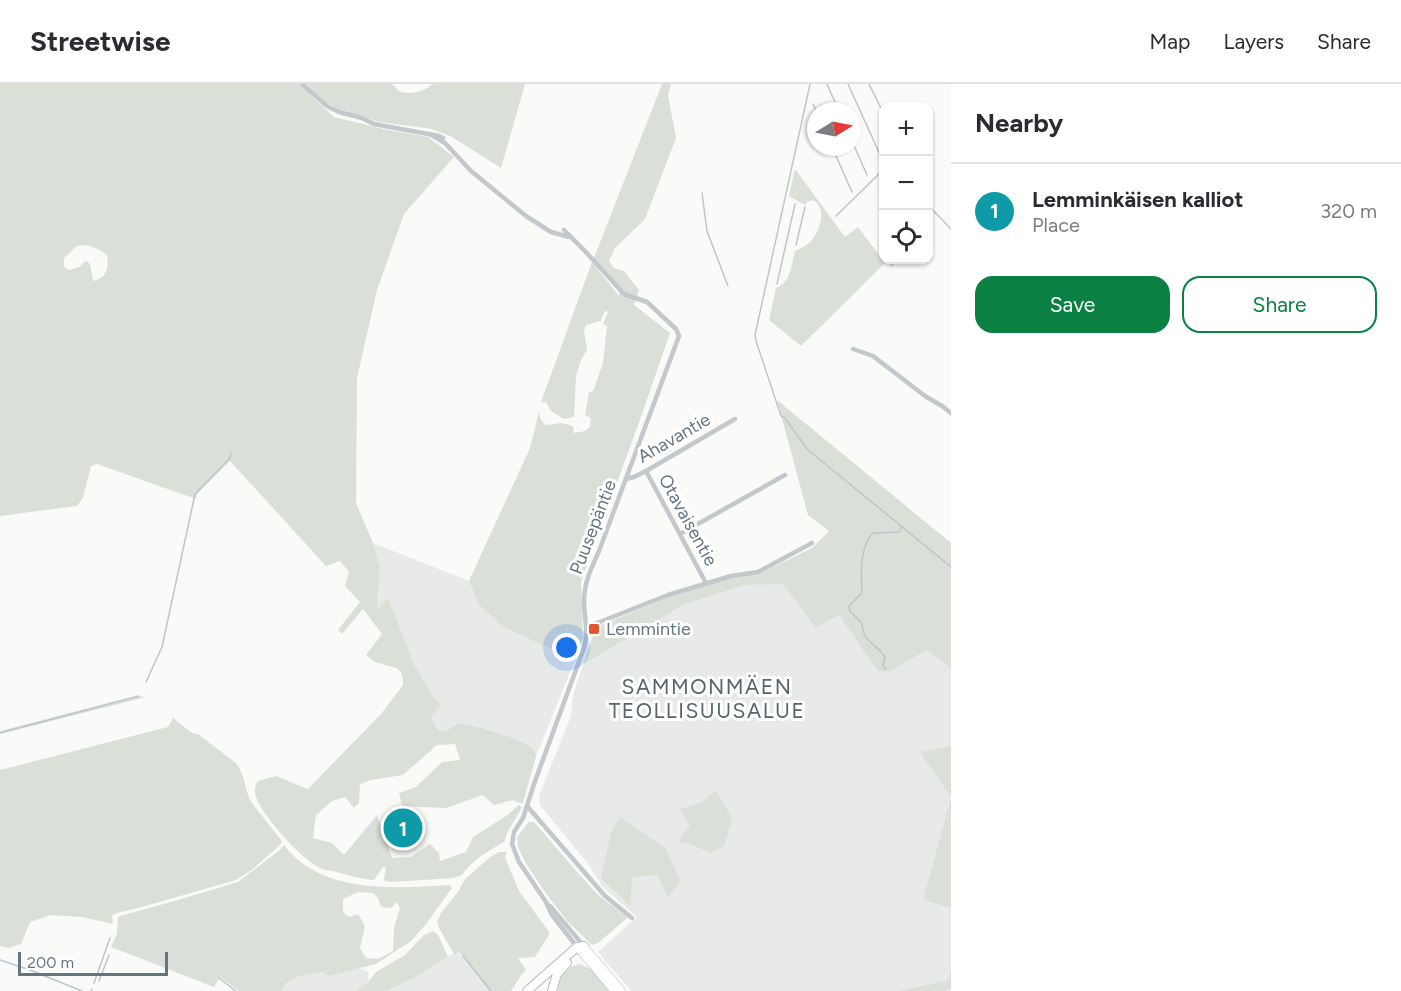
<!DOCTYPE html>
<meta charset="utf-8">
<style>
:root{--surface:#fff;--page:#f2f2f3;--text:#2b2b33;--muted:#7c7c81;--line:#e1e1e2;--accent:#0b8043}
body{margin:0;font-family:Figtree,sans-serif;background:var(--page);color:var(--text)}
.controls{position:absolute;right:18px;top:18px;display:grid;overflow:hidden;border-radius:12px;box-shadow:0 2px 4px #0004}
.controls button{width:54px;height:54px;display:grid;place-items:center;padding:0;border:0;border-bottom:2px solid var(--line);background:var(--surface);color:var(--text);font:30px sans-serif}
.compass{position:absolute;left:807px;top:18px;width:54px;height:54px;border-radius:50%;background:var(--surface);box-shadow:0 2px 4px #0004;rotate:80deg}
.scale{position:absolute;left:18px;bottom:15px;width:150px;box-sizing:border-box;padding-left:6px;border:3px solid #657683;border-top:0;font-size:16px;line-height:21px;white-space:nowrap;color:#657683;-webkit-text-stroke:4px #fff;paint-order:stroke}
.you{position:absolute;left:567px;top:564px;width:21px;height:21px;margin:-15px;border:4px solid #fff;border-radius:50%;background:#1a73e8;box-shadow:0 0 0 9px #1a73e833}
.badge{display:grid;place-items:center;width:39px;height:39px;border-radius:50%;background:var(--accent);color:#fff;font-size:20px;font-weight:700}
.pin{position:absolute;translate:-50% -50%;border:3px solid #fff;box-shadow:0 2px 6px #0006}
.list{margin:0;padding:0;list-style:none}
h2{display:flex;justify-content:space-between;align-items:center;height:78px;margin:0;padding:0 24px;font-size:26px}
h2 small{font-size:20px;font-weight:400;color:var(--muted)}
.list li{display:grid;grid-template-columns:39px 1fr auto;gap:18px;align-items:center;box-sizing:border-box;height:96px;padding:0 24px;border-top:2px solid var(--line)}
.list b{display:block;font-size:22px;white-space:nowrap}
.list p{margin:0;font-size:20px;white-space:nowrap;color:var(--muted)}
.list em{font-size:20px;font-style:normal;color:var(--muted)}
.actions{display:flex;gap:12px;padding:18px 24px}
.actions a{flex:1;padding:14px 0;border:2px solid var(--accent);border-radius:18px;text-align:center;font-size:21px;color:var(--accent)}
.actions .main{background:var(--accent);color:#fff}
.icon{flex:none;width:33px;height:33px;fill:none;stroke:currentColor;stroke-width:2;stroke-linecap:round;stroke-linejoin:round}
.map{position:relative;flex:none;width:951px;height:907px;overflow:hidden}
header{display:flex;align-items:center;gap:36px;box-sizing:border-box;height:84px;padding:0 30px;background:var(--surface);border-bottom:2px solid var(--line)}
header strong{font-size:28px}
nav{display:flex;gap:33px;margin-inline-start:auto;font-size:21px}
main{display:flex}
aside{flex:1;background:var(--surface)}
.map>svg:first-child{display:block}
.built{fill:#e8e9e9}
.green{fill:#dadfd7;fill-rule:evenodd}
.lines{fill:none;stroke-linecap:round;stroke-linejoin:round}
.stream{stroke:#bbc7cb;stroke-width:1.5}
.primary-casing{stroke:#b5babe;stroke-width:8}
.highway-casing{stroke:#b4b9bd;stroke-width:10}
.street{stroke:#c3c8cc;stroke-width:4.5}
.primary{stroke:#fff;stroke-width:7}
.highway{stroke:#fff;stroke-width:8}
.poi-dot{fill:#e4572e;stroke:#fff;stroke-width:2}
.labels{text-anchor:middle;stroke-width:6;stroke-linejoin:round;paint-order:stroke}
.street-label{font-size:18px;fill:#657683;stroke:#fff}
.poi-label{font-size:18px;fill:#657683;stroke:#fff;text-anchor:start}
.quarter-label{font-size:21px;letter-spacing:1.5px;fill:#57646e;stroke:#fff}
</style>
<header>
<strong>Streetwise</strong>
<nav><a>Map</a><a>Layers</a><a>Share</a></nav>
</header>
<main>
<div class="map">
<svg width="951" height="907" viewBox="0 0 951 907">
<rect width="100%" height="100%" fill="#fafaf8"/>
<g class="built">
<path d="M373 459 469 497 479 521 505 544 575 576 536 672 531 663 491 646 454 642 451 646 444 648 438 646 431 634 433 630 442 621 432 611 414 580 388 515 377 527 376 521 379 513 378 509 380 483Z"/>
<path d="M782 500 816 544 839 531 871 578 891 587 927 566 951 585V662L921 668 951 713 923 816 951 824V884L948 896 899 907H631L598 868 637 833 603 803 589 781 540 721 539 712 571 632 573 611 583 581 683 521 745 501Z"/>
<path d="M458 868 489 907H386L412 895 452 870Z"/>
<path d="M359 884 368 888 369 897 356 907H281L282 904 297 891 323 888 328 892Z"/>
</g>
<g class="green">
<path d="M0 0H299L334 33 383 45 428 53 454 73 404 130 377 206 357 294 356 419 373 459 380 483 377 526 388 514 414 580 432 611 442 621 433 630 431 634 438 646C451 650 450 641 459 640 472 639 524 656 532 664 534 666 535 669 536 672L523 719H519L513 716 494 721 483 711 446 724 402 722 399 709 416 703 442 678 460 676 455 660 437 661 403 691 371 696 360 700 359 719 354 724 345 713 332 717 316 731 313 754 332 759 344 771 377 731 392 774 411 773 430 760 439 769 440 777 466 768 473 753 506 732 519 721 522 723C517 735 507 744 505 757 491 766 471 776 462 791L453 794 391 798 385 797 384 794 386 784 383 783 374 796C360 795 347 791 333 787 329 786 324 786 320 784 302 776 263 732 257 715 254 708 254 703 258 697L276 692 308 705 381 630 403 601V595L401 588 396 584 375 578 366 571 382 550 363 525 342 550 338 546 360 518 345 502 349 488 340 477 326 482 230 377 197 410 196 415 97 380 91 382 83 414 77 422 0 432ZM87 161 98 165 107 171C109 183 107 195 93 197L90 180 86 177 79 183 69 186 64 183V174L77 162Z"/>
<path d="M306 0H392C392 0 399 7 399 7 410 12 425 7 433 0H525L501 84 452 53 432 45 379 38 338 25 326 18Z"/>
<path d="M662 0H671L668 11 676 54 645 135 615 164 609 177 614 184 624 187 639 206 634 221 670 249 642 330 581 498 583 553 575 576 505 544 479 521 469 497 530 364 539 328 541 336 545 341 562 339 573 342 574 349 585 347 590 343 591 334 585 331 589 308 593 307 603 279 607 242 603 240 608 228 606 227 604 228 601 237 586 241 584 247 587 266 581 276 576 292 574 333 564 335 551 327 546 318H541L592 178 619 212 620 203 594 174Z"/>
<path d="M795 85 845 153 858 143 885 179 801 262 769 236 776 204C791 199 791 181 795 167 801 164 807 162 812 156 820 145 828 123 812 116L807 118 805 121 789 112Z"/>
<path d="M777 316 951 459V585L927 566 891 587H879L871 578 839 531 816 544 782 500 745 501 683 521 583 581 596 543 683 507 727 495 761 489 812 464 829 447 808 431Z"/>
<path d="M135 612 146 613 0 650V647Z"/>
<path d="M173 634 192 649 198 650 237 680 243 692 247 708 251 718 281 756 282 758 280 761 253 785 236 796 149 821 114 830 112 832 113 840 82 833 51 831 30 838 21 860 9 864 0 862V686L168 643Z"/>
<path d="M951 662V824L923 816 951 713 920 668Z"/>
<path d="M716 707 732 734 724 762 711 769 693 761 678 757 690 742 680 725 701 719Z"/>
<path d="M620 733 665 764 681 797 668 813 657 791 632 793 630 822 601 794 611 749Z"/>
<path d="M529 738H534L577 788 598 811 627 833 626 835 598 859 592 861 568 838 545 808 525 778 518 763 517 753Z"/>
<path d="M284 761C322 811 394 804 450 801L452 804 426 840 411 857 376 880 328 892 323 888C307 890 289 891 281 907H239L220 893 214 903 111 863 117 850 118 834 120 832 171 818 238 798 280 766ZM358 808 373 809 378 814 381 823 391 824 397 818 400 824 394 844 393 867 378 875 366 874 360 864 365 842 358 830 349 833 343 828V815Z"/>
<path d="M499 768H507L505 773 519 807 550 849 535 873 518 874 526 886 522 890 511 907H489L459 868 454 870 439 844 437 838 441 829 458 808 465 795 489 774Z"/>
<path d="M433 847 438 851 448 873 412 895 386 907H356L369 897 376 888 405 871 424 851Z"/>
<path d="M579 880 591 885 610 907H558C560 892 564 885 579 880Z"/>
<path d="M951 884V906L946 907H899L948 896Z"/>
</g>
<g class="lines">
<g class="stream">
<path d="M810 0 755 251 756 257 781 332 785 334 807 365 951 483"/>
<path d="M827 0 839 27"/>
<path d="M848 0 882 75"/>
<path d="M869 0 884 30"/>
<path d="M813 20 816 27"/>
<path d="M852 57 867 91"/>
<path d="M832 63 852 108"/>
<path d="M702 109 707 147 728 202"/>
<path d="M928 121 951 145"/>
<path d="M836 132 884 85"/>
<path d="M928 143 933 138"/>
<path d="M796 161 805 123"/>
<path d="M891 182 897 176"/>
<path d="M777 200 795 120"/>
<path d="M886 585 883 582 885 573C876 559 863 559 862 539L850 527 849 522 862 509C861 490 859 464 873 449L899 448 902 442"/>
<path d="M146 598 162 563 195 410 229 375 232 369"/>
<path d="M0 649 139 612"/>
<path d="M463 872 491 907"/>
<path d="M0 876 30 886 82 907"/>
<path d="M219 894 236 907"/>
<path d="M99 897 109 871"/>
<path d="M94 899 110 854"/>
<path d="M91 907 92 905"/>
</g>
<g class="primary-casing">
<g id="primary">
<path d="M584 862 622 907"/>
<path d="M577 863 614 907"/>
</g>
</g>
<g class="highway-casing">
<g id="highway">
<path d="M527 907 577 863 584 862"/>
<path d="M552 907 557 890 567 879"/>
</g>
</g>
<g class="street">
<path d="M302 0 327 22 339 28 362 34 374 40 439 52 443 54"/>
<path d="M430 50 445 59 471 87 526 132 551 148 569 153"/>
<path d="M564 146 585 167 624 210 647 218 676 245 679 252 599 467C592 483 584 498 584 517 584 535 589 545 584 564L534 700 523 734 514 748 512 760 519 778 546 818 552 831 577 863"/>
<path d="M853 265 873 272 925 312 942 322 951 329"/>
<path d="M646 387 706 499"/>
<path d="M626 395 634 393 646 387 735 335"/>
<path d="M680 450 785 391"/>
<path d="M587 543 668 511 731 492 758 488 812 459"/>
<path d="M527 722 605 812 632 834"/>
<path d="M550 822 583 861"/>
</g>
<use href="#primary" class="primary"/>
<use href="#highway" class="highway"/>
</g>
<rect class="poi-dot" x="588" y="539" width="12" height="12" rx="3"/>
<g class="labels">
<g class="street-label">
<text transform="translate(674 354) rotate(-30)" y="6">Ahavantie</text>
<text transform="translate(688 436) rotate(61)" y="6">Otavaisentie</text>
<text transform="translate(593 443) rotate(-69)" y="6">Puusepäntie</text>
</g>
<g class="poi-label">
<text x="606" y="551">Lemmintie</text>
</g>
<g class="quarter-label">
<text x="707" y="610">SAMMONMÄEN<tspan x="707" dy="24">TEOLLISUUSALUE</tspan></text>
</g>
</g>
</svg>
<div class="controls">
<button>+</button>
<button>−</button>
<button><svg class="icon" aria-label="locate" viewBox="0 0 24 24"><circle cx="12" cy="12" r="6"/><path d="M12 2v4M12 18v4M2 12h4M18 12h4"/></svg></button>
</div>
<svg class="compass" viewBox="-18 -18 36 36"><path d="M0-13l5 13h-10z" fill="#e53935"/><path d="M0 13l5-13h-10z" fill="#7c7c81"/></svg>
<div class="scale">200 m</div>
<div class="you"></div>
<div class="pin badge" style="left:403px;top:744px;background:#0f9aa8">1</div>
</div>
<aside>
<h2>Nearby<small></small></h2>
<ul class="list">
<li><span class="badge" style="background:#0f9aa8">1</span><div><b>Lemminkäisen kalliot</b><p>Place</p></div><em>320 m</em></li>
</ul>
<div class="actions"><a class="main">Save</a><a>Share</a></div>
</aside>
</main>
